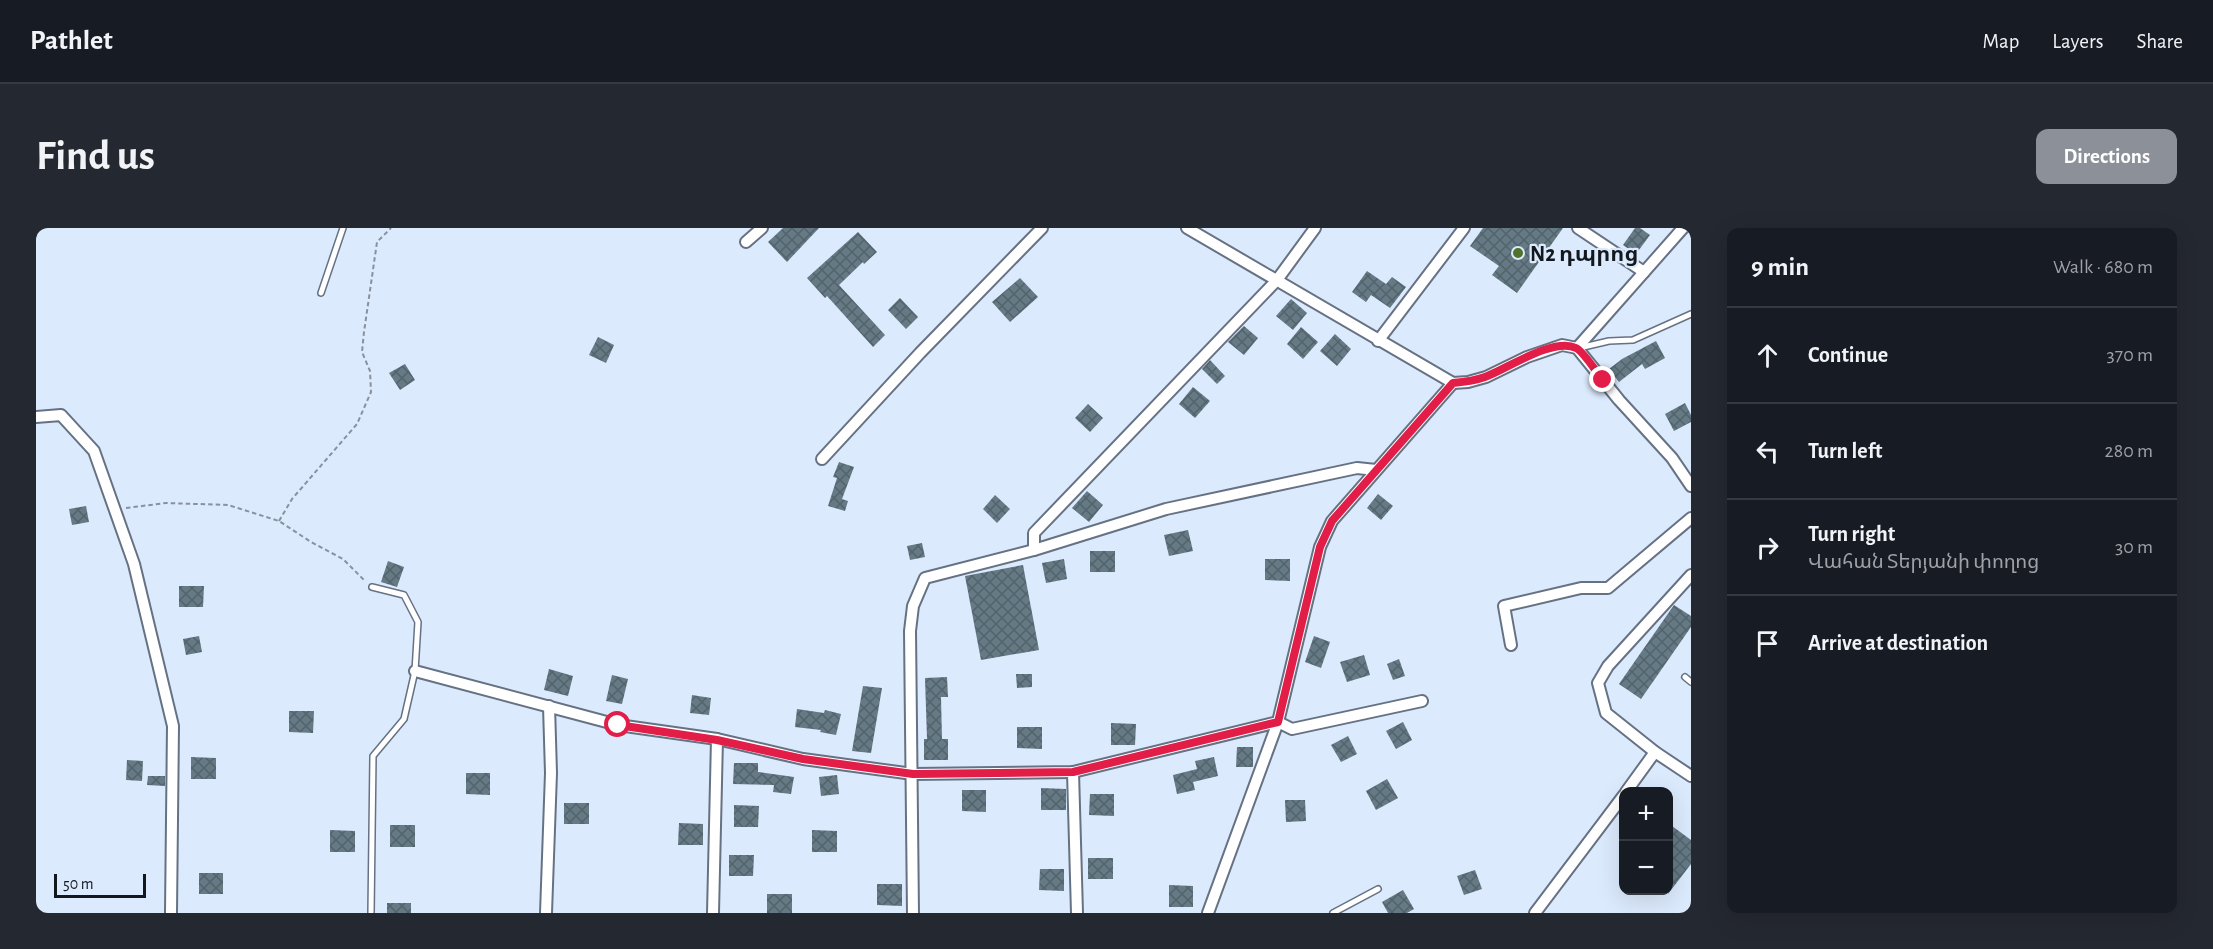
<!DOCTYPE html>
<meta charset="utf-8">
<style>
:root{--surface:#171b24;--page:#242831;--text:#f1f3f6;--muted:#9ea1a6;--line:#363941;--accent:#8c9099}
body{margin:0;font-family:"Alegreya Sans","Noto Sans Armenian",sans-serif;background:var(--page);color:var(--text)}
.controls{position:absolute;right:18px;bottom:18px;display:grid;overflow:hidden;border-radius:12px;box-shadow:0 6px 24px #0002}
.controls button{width:54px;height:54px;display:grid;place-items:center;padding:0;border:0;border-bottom:2px solid var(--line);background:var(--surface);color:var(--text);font:30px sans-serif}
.scale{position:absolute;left:18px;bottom:15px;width:92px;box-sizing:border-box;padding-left:6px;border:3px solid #13171e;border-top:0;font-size:16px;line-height:21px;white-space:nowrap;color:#13171e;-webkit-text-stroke:4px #dceafd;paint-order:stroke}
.stop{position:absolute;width:18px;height:18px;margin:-14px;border:4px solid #e11d48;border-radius:50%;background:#fff}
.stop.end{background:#e11d48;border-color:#fff;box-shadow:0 2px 6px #0008}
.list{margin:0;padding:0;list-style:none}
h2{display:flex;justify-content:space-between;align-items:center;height:78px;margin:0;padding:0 24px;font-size:26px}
h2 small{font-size:20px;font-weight:400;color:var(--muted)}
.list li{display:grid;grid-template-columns:39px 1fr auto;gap:18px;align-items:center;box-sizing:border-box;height:96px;padding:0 24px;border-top:2px solid var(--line)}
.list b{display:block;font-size:22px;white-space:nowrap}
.list p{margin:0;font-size:20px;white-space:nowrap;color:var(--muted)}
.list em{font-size:20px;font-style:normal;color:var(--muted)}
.icon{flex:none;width:33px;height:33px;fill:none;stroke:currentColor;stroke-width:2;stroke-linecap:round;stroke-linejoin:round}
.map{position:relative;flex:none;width:1655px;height:685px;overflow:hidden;border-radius:12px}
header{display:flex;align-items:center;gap:36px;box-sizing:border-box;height:84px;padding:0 30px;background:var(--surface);border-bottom:2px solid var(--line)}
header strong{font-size:28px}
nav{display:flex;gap:33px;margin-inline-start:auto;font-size:21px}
.intro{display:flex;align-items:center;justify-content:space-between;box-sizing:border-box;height:144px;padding:0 36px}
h1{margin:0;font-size:42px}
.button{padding:15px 27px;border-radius:12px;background:var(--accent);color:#fff;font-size:21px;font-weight:700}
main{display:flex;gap:36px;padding:0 36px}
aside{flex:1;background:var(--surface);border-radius:12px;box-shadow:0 6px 24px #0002}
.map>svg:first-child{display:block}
.building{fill:url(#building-cross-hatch)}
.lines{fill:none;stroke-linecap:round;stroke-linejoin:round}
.service-casing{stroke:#667283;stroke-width:8}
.minor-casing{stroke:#667283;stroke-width:14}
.path{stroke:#88919f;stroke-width:2;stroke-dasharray:4.5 3;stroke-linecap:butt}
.service{stroke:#fff;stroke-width:5}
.minor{stroke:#fff;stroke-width:10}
.route{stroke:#e11d48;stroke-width:8}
.poi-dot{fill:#50722a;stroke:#dceafd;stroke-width:2}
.labels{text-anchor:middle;stroke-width:4.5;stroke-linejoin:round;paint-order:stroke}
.poi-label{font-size:22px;font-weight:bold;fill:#13171e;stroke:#dceafd;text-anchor:start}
</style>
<header>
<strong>Pathlet</strong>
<nav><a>Map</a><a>Layers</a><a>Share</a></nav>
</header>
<div class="intro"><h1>Find us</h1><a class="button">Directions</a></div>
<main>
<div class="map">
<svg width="1655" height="685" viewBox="0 0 1655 685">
<defs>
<pattern id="building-cross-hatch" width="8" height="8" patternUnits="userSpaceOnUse" patternTransform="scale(1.5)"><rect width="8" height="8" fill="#657a85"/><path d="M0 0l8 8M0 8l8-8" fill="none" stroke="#52636c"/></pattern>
</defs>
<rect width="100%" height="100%" fill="#dceafd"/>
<g class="building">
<path d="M747 0H783L751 34 732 14Z"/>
<path d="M1447 0H1527L1481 65 1456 47 1463 38 1434 18Z"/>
<path d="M1599 0H1604L1614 7 1600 26 1587 17Z"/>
<path d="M822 4 841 24 828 36 827 34 803 57 849 107 837 119 791 68 789 70 771 50Z"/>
<path d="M1331 43 1350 56 1356 49 1370 59 1354 80 1335 67 1330 74 1316 64Z"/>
<path d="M984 50 1002 69 974 94 956 74Z"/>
<path d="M864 70 882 89 870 101 852 82Z"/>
<path d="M1255 71 1271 85 1257 102 1240 88Z"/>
<path d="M1208 98 1222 110 1208 127 1192 114Z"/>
<path d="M1265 99 1282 114 1267 131 1251 116Z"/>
<path d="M1299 106 1315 121 1301 138 1284 123Z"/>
<path d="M562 109 578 117 570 135 553 127Z"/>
<path d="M1620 113 1629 130 1609 141 1606 136 1583 154 1573 141 1586 131Z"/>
<path d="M1174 132 1189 148 1181 156 1166 141Z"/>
<path d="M369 136 379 152 364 162 353 145Z"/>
<path d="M1157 159 1174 173 1159 190 1143 176Z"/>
<path d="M1649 175 1655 187V194L1638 203 1629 186Z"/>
<path d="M1052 176 1067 190 1054 204 1039 190Z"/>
<path d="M803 234 818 239 806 271 812 273 809 283 792 278 801 250 797 249Z"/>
<path d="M1051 263 1067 277 1053 294 1036 280Z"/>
<path d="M1342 266 1357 278 1345 292 1331 280Z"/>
<path d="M959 267 974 281 961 295 947 281Z"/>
<path d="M50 278 53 294 36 297 33 281Z"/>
<path d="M1152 302 1157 323 1133 328 1128 307Z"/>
<path d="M886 315 889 329 874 332 871 318Z"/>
<rect x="1054" y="323" width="25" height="21"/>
<path d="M1028 331 1031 351 1010 355 1006 335Z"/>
<path d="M1229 331H1254V353L1229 352Z"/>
<path d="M352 333 368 339 361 359 345 354Z"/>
<path d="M987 337 1003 422 945 432 929 348Z"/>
<path d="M143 358H168L167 379H143Z"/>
<path d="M1638 377 1655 388V399L1605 471 1583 456Z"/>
<path d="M163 408 166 424 150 427 147 411Z"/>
<path d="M1278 408 1294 414 1285 440 1269 434Z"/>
<path d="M1328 427 1334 447 1311 454 1304 434Z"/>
<path d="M1363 431 1369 448 1357 452 1351 436Z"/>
<path d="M513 441 537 448 532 468 508 462Z"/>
<path d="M980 446H996V459L981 460Z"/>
<path d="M576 447 592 451 586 476 570 473Z"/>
<path d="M911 449 912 469H905L906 511H912V532H888V511H891L889 450Z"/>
<path d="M827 458 846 460 835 525 816 523Z"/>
<path d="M656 467 675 470 673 487 654 485Z"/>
<path d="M761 481 788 485 789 482 805 486 800 507 784 504 785 502 759 499Z"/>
<path d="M253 483H278L277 505 253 504Z"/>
<path d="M1367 494 1376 512 1360 521 1350 503Z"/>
<path d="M1075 495 1100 496 1099 517H1075Z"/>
<path d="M981 499H1006V521L981 520Z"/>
<path d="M1312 508 1321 526 1305 534 1295 517Z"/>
<path d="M1201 519H1217V539H1200Z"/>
<path d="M155 529 180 530V551H155Z"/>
<path d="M1178 529 1182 548 1157 554 1159 562 1141 566 1137 547 1161 541 1159 533Z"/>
<path d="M91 532 107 533 106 553 90 552Z"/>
<path d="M698 535H722V544L758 549 755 566 737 564 738 557 697 556Z"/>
<path d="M430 545H454V567L430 566Z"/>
<path d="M801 547 803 566 785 568 783 549Z"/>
<path d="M112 548H129V558L111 557Z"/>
<path d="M1351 551 1362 570 1340 582 1330 563Z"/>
<path d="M1005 560 1030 561V582H1005Z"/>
<path d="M926 562H950V584L926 583Z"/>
<path d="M1054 566H1078V588L1053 587Z"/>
<path d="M1249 572H1269L1270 593 1250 594Z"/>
<rect x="528" y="575" width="25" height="21"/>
<path d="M698 577 723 578 722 599H698Z"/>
<path d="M643 595 667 596V617H642Z"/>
<path d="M1632 595 1655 612V636L1632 666Z"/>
<rect x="354" y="597" width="25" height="22"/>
<path d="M294 602 319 603V624H294Z"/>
<path d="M776 602 801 603V624H776Z"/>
<path d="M693 627H718L717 648H693Z"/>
<rect x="1052" y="630" width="25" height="21"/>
<path d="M1004 641H1028V663L1003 662Z"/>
<path d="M1439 642 1446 661 1428 667 1421 648Z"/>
<rect x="163" y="645" width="24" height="21"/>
<path d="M841 656H866V678L841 677Z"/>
<path d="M1133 657 1157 658V679H1133Z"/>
<path d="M1367 662 1378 681 1371 685H1352L1346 674Z"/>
<rect x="731" y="666" width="25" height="19"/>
<rect x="351" y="675" width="24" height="10"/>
</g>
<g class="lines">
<g class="service-casing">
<g id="service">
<path d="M285 65 307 0"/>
<path d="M1543 120 1573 113 1597 112 1655 86"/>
<path d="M1649 449 1655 454"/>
<path d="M335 685 337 528 368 491 379 443 382 394 368 367 336 359"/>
<path d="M1297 685 1342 661"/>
</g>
</g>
<g class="minor-casing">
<g id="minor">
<path d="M1151 0 1417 155 1432 154 1450 149 1491 129 1526 117 1541 120"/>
<path d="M1542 0 1608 44"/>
<path d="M710 14 726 0"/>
<path d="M1342 113 1428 0"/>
<path d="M1541 120 1583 172 1636 230 1655 258"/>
<path d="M1541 120 1647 0"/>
<path d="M0 189 25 187 58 223 98 336 137 498 135 685"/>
<path d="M786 231 884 125 1006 0"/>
<path d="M998 322V305L1241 52 1279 0"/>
<path d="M1655 347 1572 438 1562 455 1570 485 1619 524 1655 548"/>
<path d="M1475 417 1468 378 1545 360H1572L1655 290"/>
<path d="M379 443 582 497 681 511 767 531 877 546 1037 544 1242 494 1256 501 1386 473"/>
<path d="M1037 544 1041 685"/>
<path d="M1590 564 1619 524"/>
<path d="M510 685 515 545 513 478"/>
<path d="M677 685 681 511"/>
<path d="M877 685 874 403 877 378 889 350 998 322 1130 281 1321 240 1340 242"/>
<path d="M1172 685 1242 494 1284 319 1296 293 1417 155"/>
<path d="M1499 685 1588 567"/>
</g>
</g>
<g class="path">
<path d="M90 280 130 275 192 277 243 293 275 314 307 331 329 353"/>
<path d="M243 293 256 271 321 196 335 164 334 143 326 124 328 104 341 14 355 0"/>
</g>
<use href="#service" class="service"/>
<use href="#minor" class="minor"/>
</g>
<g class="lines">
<path class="route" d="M582 497 681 512 767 531 877 546 1037 544 1242 494 1284 319 1296 293 1417 155C1428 154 1438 153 1449 149 1471 141 1517 109 1540 120 1548 124 1560 144 1567 152"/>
</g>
<circle class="poi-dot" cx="1482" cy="25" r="6"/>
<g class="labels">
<g class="poi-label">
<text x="1494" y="33">N2 դպրոց</text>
</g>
</g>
</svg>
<div class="controls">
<button>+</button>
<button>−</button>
</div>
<div class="scale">50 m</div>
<div class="stop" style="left:582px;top:497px"></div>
<div class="stop end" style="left:1567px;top:152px"></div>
</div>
<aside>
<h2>9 min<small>Walk · 680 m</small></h2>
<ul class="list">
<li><svg class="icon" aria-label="ahead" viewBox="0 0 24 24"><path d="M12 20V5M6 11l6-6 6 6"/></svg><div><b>Continue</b></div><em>370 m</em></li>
<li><svg class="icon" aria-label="left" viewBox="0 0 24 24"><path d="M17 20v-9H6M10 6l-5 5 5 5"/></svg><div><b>Turn left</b></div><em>280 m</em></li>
<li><svg class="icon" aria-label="right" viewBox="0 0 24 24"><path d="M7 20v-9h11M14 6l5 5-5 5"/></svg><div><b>Turn right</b><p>Վահան Տերյանի փողոց</p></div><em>30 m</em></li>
<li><svg class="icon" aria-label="arrive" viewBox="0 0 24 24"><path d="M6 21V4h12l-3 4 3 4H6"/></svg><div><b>Arrive at destination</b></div></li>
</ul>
</aside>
</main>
